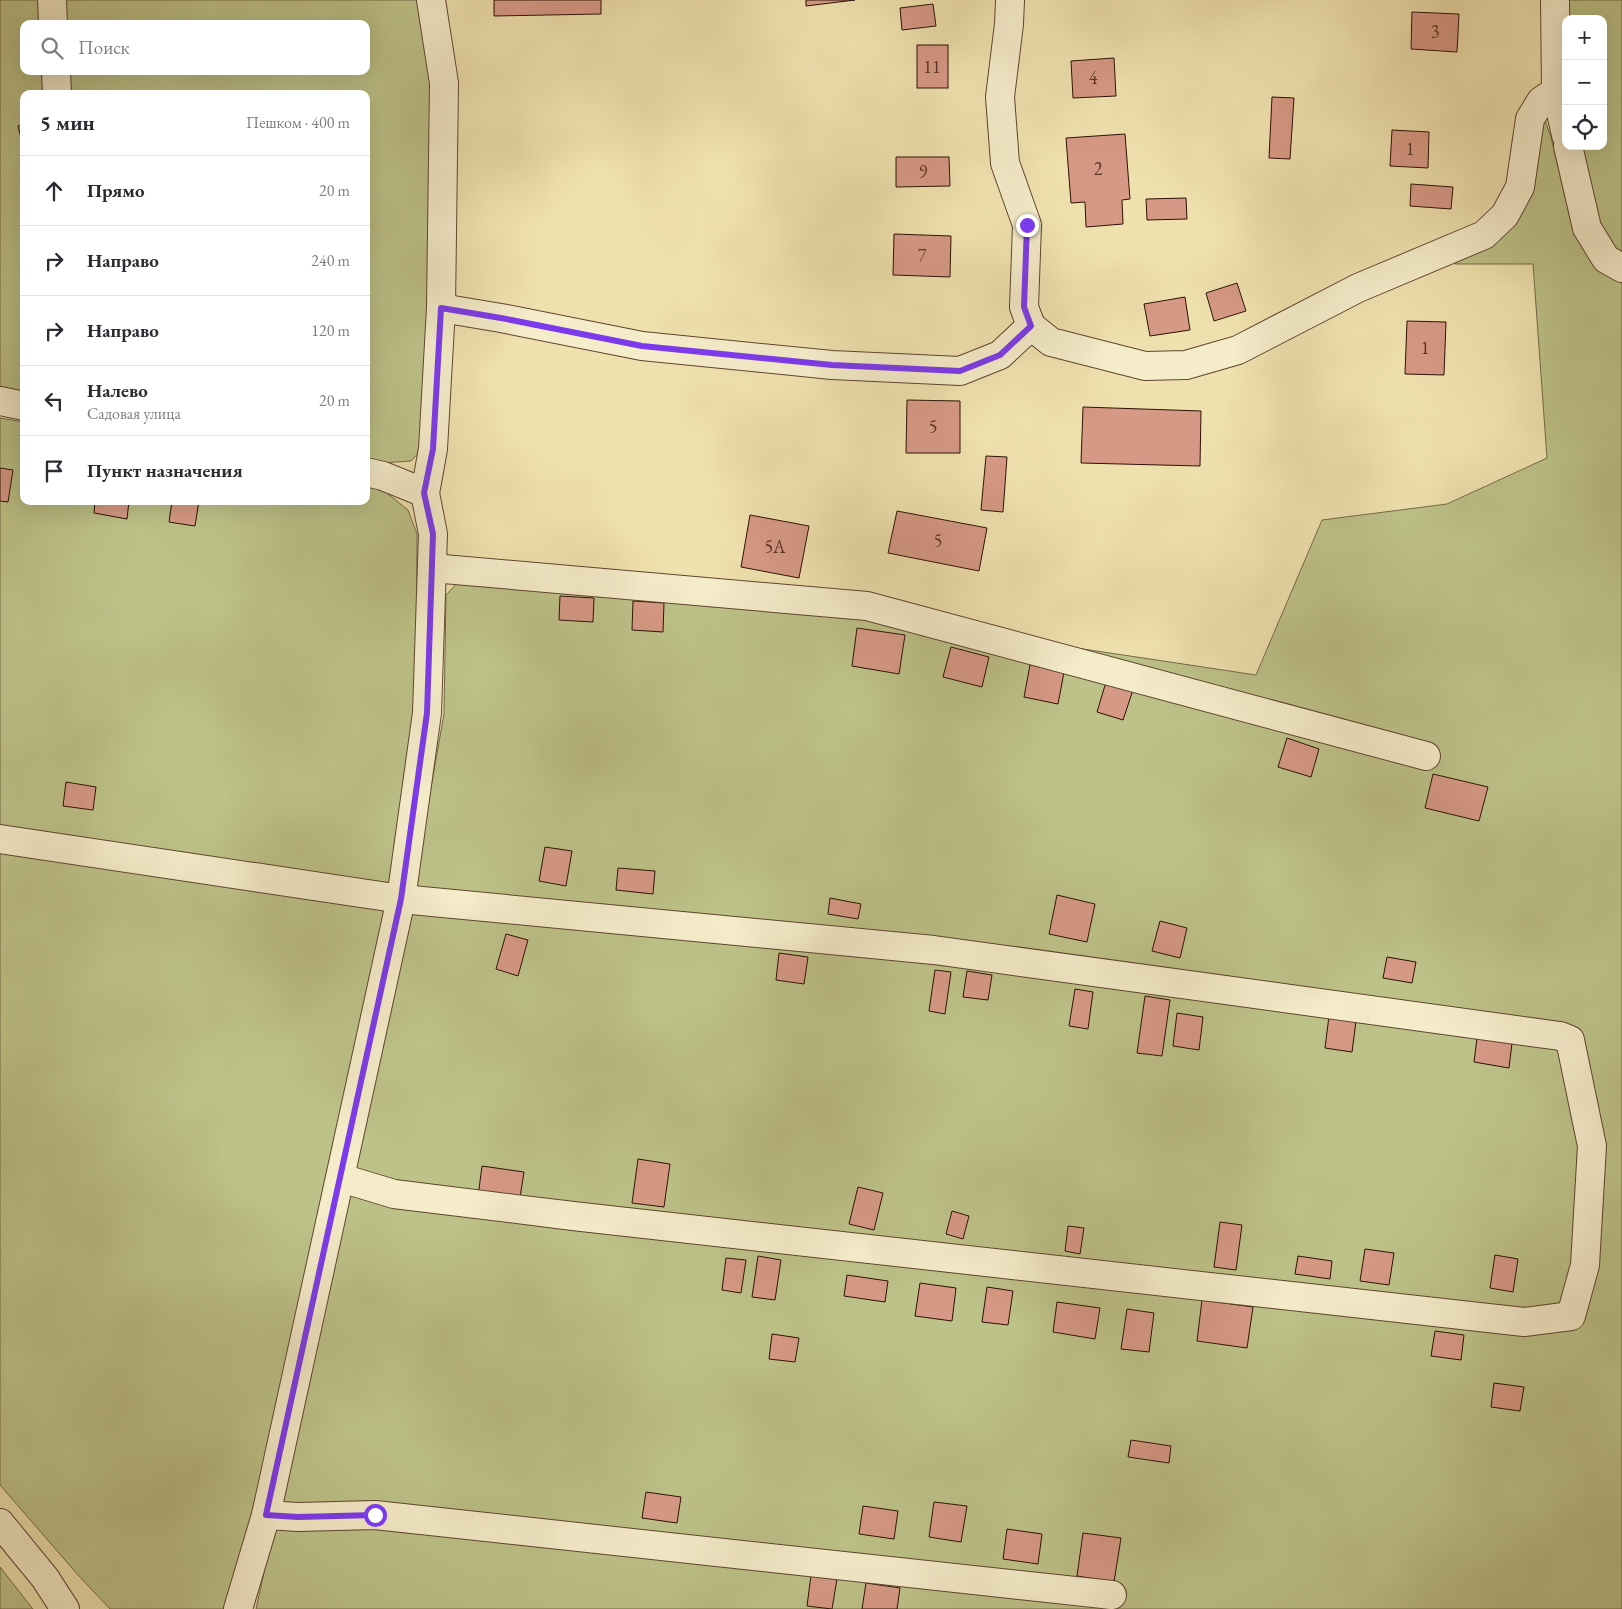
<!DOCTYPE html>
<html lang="ru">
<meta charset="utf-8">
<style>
:root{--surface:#fff;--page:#f2f2f3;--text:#2b2b33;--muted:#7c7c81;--line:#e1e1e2}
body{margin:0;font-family:"EB Garamond",serif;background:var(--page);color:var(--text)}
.controls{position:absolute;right:15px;top:15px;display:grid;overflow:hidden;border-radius:10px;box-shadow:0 5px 20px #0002}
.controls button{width:45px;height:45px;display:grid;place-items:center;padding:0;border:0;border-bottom:1px solid var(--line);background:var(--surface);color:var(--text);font:25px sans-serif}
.stop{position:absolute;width:15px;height:15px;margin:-11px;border:4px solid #7c3aed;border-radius:50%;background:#fff}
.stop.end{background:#7c3aed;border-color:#fff;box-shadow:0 1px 5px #0008}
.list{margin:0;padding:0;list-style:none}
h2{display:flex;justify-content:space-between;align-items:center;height:65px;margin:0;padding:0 20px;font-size:21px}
h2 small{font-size:16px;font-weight:400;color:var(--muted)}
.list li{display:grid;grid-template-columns:32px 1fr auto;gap:15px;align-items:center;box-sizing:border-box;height:70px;padding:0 20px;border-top:1px solid var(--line)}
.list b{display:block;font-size:19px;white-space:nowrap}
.list p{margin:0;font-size:16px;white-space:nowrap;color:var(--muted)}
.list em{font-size:16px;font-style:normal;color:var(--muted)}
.icon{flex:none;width:28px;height:28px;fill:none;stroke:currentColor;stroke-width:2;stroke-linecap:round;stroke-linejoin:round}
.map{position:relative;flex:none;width:1622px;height:1609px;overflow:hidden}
.search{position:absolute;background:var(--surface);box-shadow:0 5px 20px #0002;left:20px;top:20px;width:350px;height:55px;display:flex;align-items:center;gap:12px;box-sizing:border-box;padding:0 18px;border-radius:10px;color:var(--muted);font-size:19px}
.panel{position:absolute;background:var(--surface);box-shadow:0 5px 20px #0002;left:20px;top:90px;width:350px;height:415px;border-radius:10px}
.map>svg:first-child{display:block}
.green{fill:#bdc288;stroke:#756a46;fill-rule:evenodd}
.building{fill:#d69985;stroke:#2d1105}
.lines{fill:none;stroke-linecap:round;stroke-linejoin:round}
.minor-casing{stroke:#5e452f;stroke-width:30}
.minor{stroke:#f5ecca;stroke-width:28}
.route{stroke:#7c3aed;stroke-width:6}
.labels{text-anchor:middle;stroke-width:5;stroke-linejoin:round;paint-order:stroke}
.number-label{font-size:18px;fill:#573325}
</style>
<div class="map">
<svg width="1622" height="1609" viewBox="0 0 1622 1609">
<rect width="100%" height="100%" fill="#efe1ae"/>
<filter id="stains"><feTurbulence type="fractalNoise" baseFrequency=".004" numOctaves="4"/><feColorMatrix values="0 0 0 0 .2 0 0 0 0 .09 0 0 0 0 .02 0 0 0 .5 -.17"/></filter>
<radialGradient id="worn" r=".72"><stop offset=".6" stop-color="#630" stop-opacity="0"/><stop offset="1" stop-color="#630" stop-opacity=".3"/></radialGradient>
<g class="green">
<path d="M0 0H420L430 78 432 299 424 447 411 461 382 463 366 460V94H24V394L0 390ZM24 24H366V71H24Z"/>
<path d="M1567 0H1622V252L1615 248 1598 222 1581 146H1603V19H1566Z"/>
<path d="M1544 118 1551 137 1572 226 1599 266 1614 278 1622 282V1609H256L413 889 444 714 446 595 459 581 851 614 1256 675 1322 520 1447 504 1547 458 1533 264H1455L1470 251Z"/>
<path d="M0 418 24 422V501H366V483L377 485 408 510 417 534 416 712 391 884 258 1518 227 1609H110L78 1575 0 1485Z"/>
<path d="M0 1567 33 1609H0Z"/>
</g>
<g class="building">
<path d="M494 0H601V14L494 16Z"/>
<path d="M806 0H855L806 6Z"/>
<path d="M933 4 936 26 902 30 900 8Z"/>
<path d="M1412 12 1459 14 1457 52 1411 49Z"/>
<rect x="917" y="45" width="31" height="43"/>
<path d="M1114 58 1116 96 1073 98 1071 61Z"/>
<path d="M1272 97 1294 98 1290 159 1269 158Z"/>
<path d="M24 125V150L18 126Z"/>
<path d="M1392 130 1429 132 1428 168 1390 166Z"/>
<path d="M1125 134 1130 199 1122 200 1123 224 1086 227 1085 202 1071 203 1066 138Z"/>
<path d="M896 157H949L950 186 896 187Z"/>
<path d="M1411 184 1453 187 1451 209 1410 206Z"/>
<path d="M1186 198 1187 219 1147 220 1146 199Z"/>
<path d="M894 234 951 236 950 277 893 275Z"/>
<path d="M1237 283 1246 311 1214 321 1206 293Z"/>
<path d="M1185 297 1190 330 1150 336 1144 304Z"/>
<path d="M1407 321 1446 322 1444 375 1405 374Z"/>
<path d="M907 400 960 401V453H906Z"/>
<path d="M1083 407 1201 411 1200 466 1081 463Z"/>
<path d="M986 456 1007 457 1003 512 981 510Z"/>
<path d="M0 468 13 470 8 502 0 501Z"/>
<path d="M95 501H129L127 519 94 513Z"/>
<path d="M172 501H199L195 526 169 522Z"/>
<path d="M897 511 987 528 979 571 888 553Z"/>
<path d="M750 515 809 526 799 578 741 567Z"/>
<path d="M560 596 594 598 593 622 559 620Z"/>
<path d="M633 601 664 603 663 632 632 630Z"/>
<path d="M857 628 905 635 899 674 852 666Z"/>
<path d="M951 647 989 657 982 687 943 677Z"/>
<path d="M1030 665 1064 672 1058 704 1024 697Z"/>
<path d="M1106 682 1133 690 1123 720 1097 712Z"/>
<path d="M1287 738 1319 749 1311 777 1278 767Z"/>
<path d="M1433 774 1488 787 1479 821 1425 808Z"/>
<path d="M66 782 96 787 93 810 63 806Z"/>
<path d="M545 847 572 851 566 886 539 881Z"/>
<path d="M618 868 655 871 653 894 616 890Z"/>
<path d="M1057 895 1095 904 1087 942 1049 934Z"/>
<path d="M830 898 861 904 858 919 828 914Z"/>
<path d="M1160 921 1187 928 1180 958 1152 951Z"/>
<path d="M506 934 528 940 518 976 496 969Z"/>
<path d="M779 953 808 957 804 984 776 980Z"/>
<path d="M1387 957 1416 962 1412 983 1383 978Z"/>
<path d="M935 970 951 972 945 1014 929 1011Z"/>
<path d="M967 971 992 975 988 1000 963 997Z"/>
<path d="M1075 989 1093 992 1088 1029 1069 1026Z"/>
<path d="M1145 996 1170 1000 1162 1056 1137 1053Z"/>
<path d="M1177 1013 1203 1017 1199 1050 1173 1046Z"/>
<path d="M1329 1016 1356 1021 1352 1052 1325 1048Z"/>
<path d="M1477 1038 1512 1043 1509 1068 1474 1062Z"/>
<path d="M638 1159 670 1164 664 1207 632 1203Z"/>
<path d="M482 1166 524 1172 519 1204 478 1197Z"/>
<path d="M858 1187 883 1193 874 1230 849 1224Z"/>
<path d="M952 1211 969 1216 963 1239 946 1234Z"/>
<path d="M1220 1222 1242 1225 1236 1270 1214 1267Z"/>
<path d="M1068 1226 1084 1228 1080 1254 1065 1251Z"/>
<path d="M1365 1249 1394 1253 1389 1285 1360 1281Z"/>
<path d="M1495 1255 1518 1259 1513 1292 1490 1288Z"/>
<path d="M758 1256 781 1260 775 1300 752 1297Z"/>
<path d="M1298 1256 1332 1261 1330 1279 1295 1274Z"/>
<path d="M726 1258 746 1260 741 1293 722 1290Z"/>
<path d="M847 1275 888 1281 885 1302 844 1296Z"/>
<path d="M920 1283 956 1288 952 1321 915 1316Z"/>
<path d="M987 1287 1013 1291 1008 1325 982 1322Z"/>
<path d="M1202 1300 1253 1307 1247 1348 1197 1341Z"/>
<path d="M1057 1302 1100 1308 1095 1339 1053 1332Z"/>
<path d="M1127 1309 1154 1313 1149 1352 1121 1349Z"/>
<path d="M1435 1331 1464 1335 1461 1360 1431 1356Z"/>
<path d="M772 1334 799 1338 795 1362 769 1359Z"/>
<path d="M1494 1383 1524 1387 1520 1411 1491 1407Z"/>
<path d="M1131 1440 1171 1446 1169 1463 1128 1457Z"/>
<path d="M646 1492 681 1497 677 1523 642 1518Z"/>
<path d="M934 1502 967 1506 961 1542 929 1537Z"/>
<path d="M863 1506 898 1511 894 1539 859 1534Z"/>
<path d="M1007 1529 1042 1534 1038 1564 1003 1559Z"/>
<path d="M1083 1533 1121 1538 1114 1582 1077 1576Z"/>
<path d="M811 1575 837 1579 832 1609 807 1606Z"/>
<path d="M866 1583 900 1588 897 1609H862Z"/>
</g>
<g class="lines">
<g class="minor-casing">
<g id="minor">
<path d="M52 0 53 24"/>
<path d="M1010 0 1009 24 1000 97 1005 163 1027 225 1024 307 1031 326"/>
<path d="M1555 0 1556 91 1566 135"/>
<path d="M56 71 57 94"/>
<path d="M1568 146 1587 228 1606 259 1622 268"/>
<path d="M441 308 501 318 642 346 832 365 960 371 1000 355 1031 326"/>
<path d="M1031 326 1051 342 1145 366 1186 365 1238 350 1358 288 1484 235 1505 215 1520 187 1530 119 1541 101 1556 91"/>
<path d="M0 401 24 406"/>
<path d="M366 472 383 476 425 493"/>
<path d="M432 568 867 606 1426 756"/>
<path d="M0 839 401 899 934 950 1560 1036 1570 1040 1592 1146 1585 1265 1571 1316 1524 1322 573 1216 394 1194 341 1178"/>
<path d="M266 1515 298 1517 375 1515 1112 1595"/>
<path d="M0 1523 45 1578 65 1609"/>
<path d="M238 1609 266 1515 401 899 427 713 433 534 425 493 433 449 441 308 444 83 431 0"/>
</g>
</g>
<use href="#minor" class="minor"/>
</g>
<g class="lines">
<path class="route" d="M375 1515 298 1517 266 1515 401 899 427 713 433 534 424 493 433 449 441 308 501 318 642 346 832 365 960 371 1000 355 1031 326 1024 307 1027 225"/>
</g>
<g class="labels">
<g class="number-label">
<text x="1435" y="38">3</text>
<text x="932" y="73">11</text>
<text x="1093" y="84">4</text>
<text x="1410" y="155">1</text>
<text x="1098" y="175">2</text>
<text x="923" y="178">9</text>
<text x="922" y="262">7</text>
<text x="1425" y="354">1</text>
<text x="933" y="433">5</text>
<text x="938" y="547">5</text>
<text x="775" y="553">5А</text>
</g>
</g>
<rect width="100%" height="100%" filter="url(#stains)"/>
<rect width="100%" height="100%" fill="url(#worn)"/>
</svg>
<div class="controls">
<button>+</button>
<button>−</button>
<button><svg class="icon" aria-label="locate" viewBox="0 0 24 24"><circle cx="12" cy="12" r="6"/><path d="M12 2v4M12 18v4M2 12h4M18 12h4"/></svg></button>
</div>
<div class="stop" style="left:375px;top:1515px"></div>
<div class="stop end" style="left:1027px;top:225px"></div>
<div class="search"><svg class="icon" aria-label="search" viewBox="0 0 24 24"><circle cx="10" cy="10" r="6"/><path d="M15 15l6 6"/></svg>Поиск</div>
<section class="panel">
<h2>5 мин<small>Пешком · 400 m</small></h2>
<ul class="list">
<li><svg class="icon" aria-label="ahead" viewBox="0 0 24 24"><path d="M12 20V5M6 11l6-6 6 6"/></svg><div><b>Прямо</b></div><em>20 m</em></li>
<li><svg class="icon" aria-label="right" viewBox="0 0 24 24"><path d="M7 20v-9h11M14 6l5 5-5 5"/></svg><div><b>Направо</b></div><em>240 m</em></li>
<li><svg class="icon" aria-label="right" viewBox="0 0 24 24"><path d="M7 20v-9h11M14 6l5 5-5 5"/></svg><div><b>Направо</b></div><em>120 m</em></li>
<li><svg class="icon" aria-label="left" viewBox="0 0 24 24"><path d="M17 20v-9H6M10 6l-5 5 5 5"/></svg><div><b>Налево</b><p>Садовая улица</p></div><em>20 m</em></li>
<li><svg class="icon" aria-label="arrive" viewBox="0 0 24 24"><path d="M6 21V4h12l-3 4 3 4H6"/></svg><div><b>Пункт назначения</b></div></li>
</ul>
</section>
</div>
